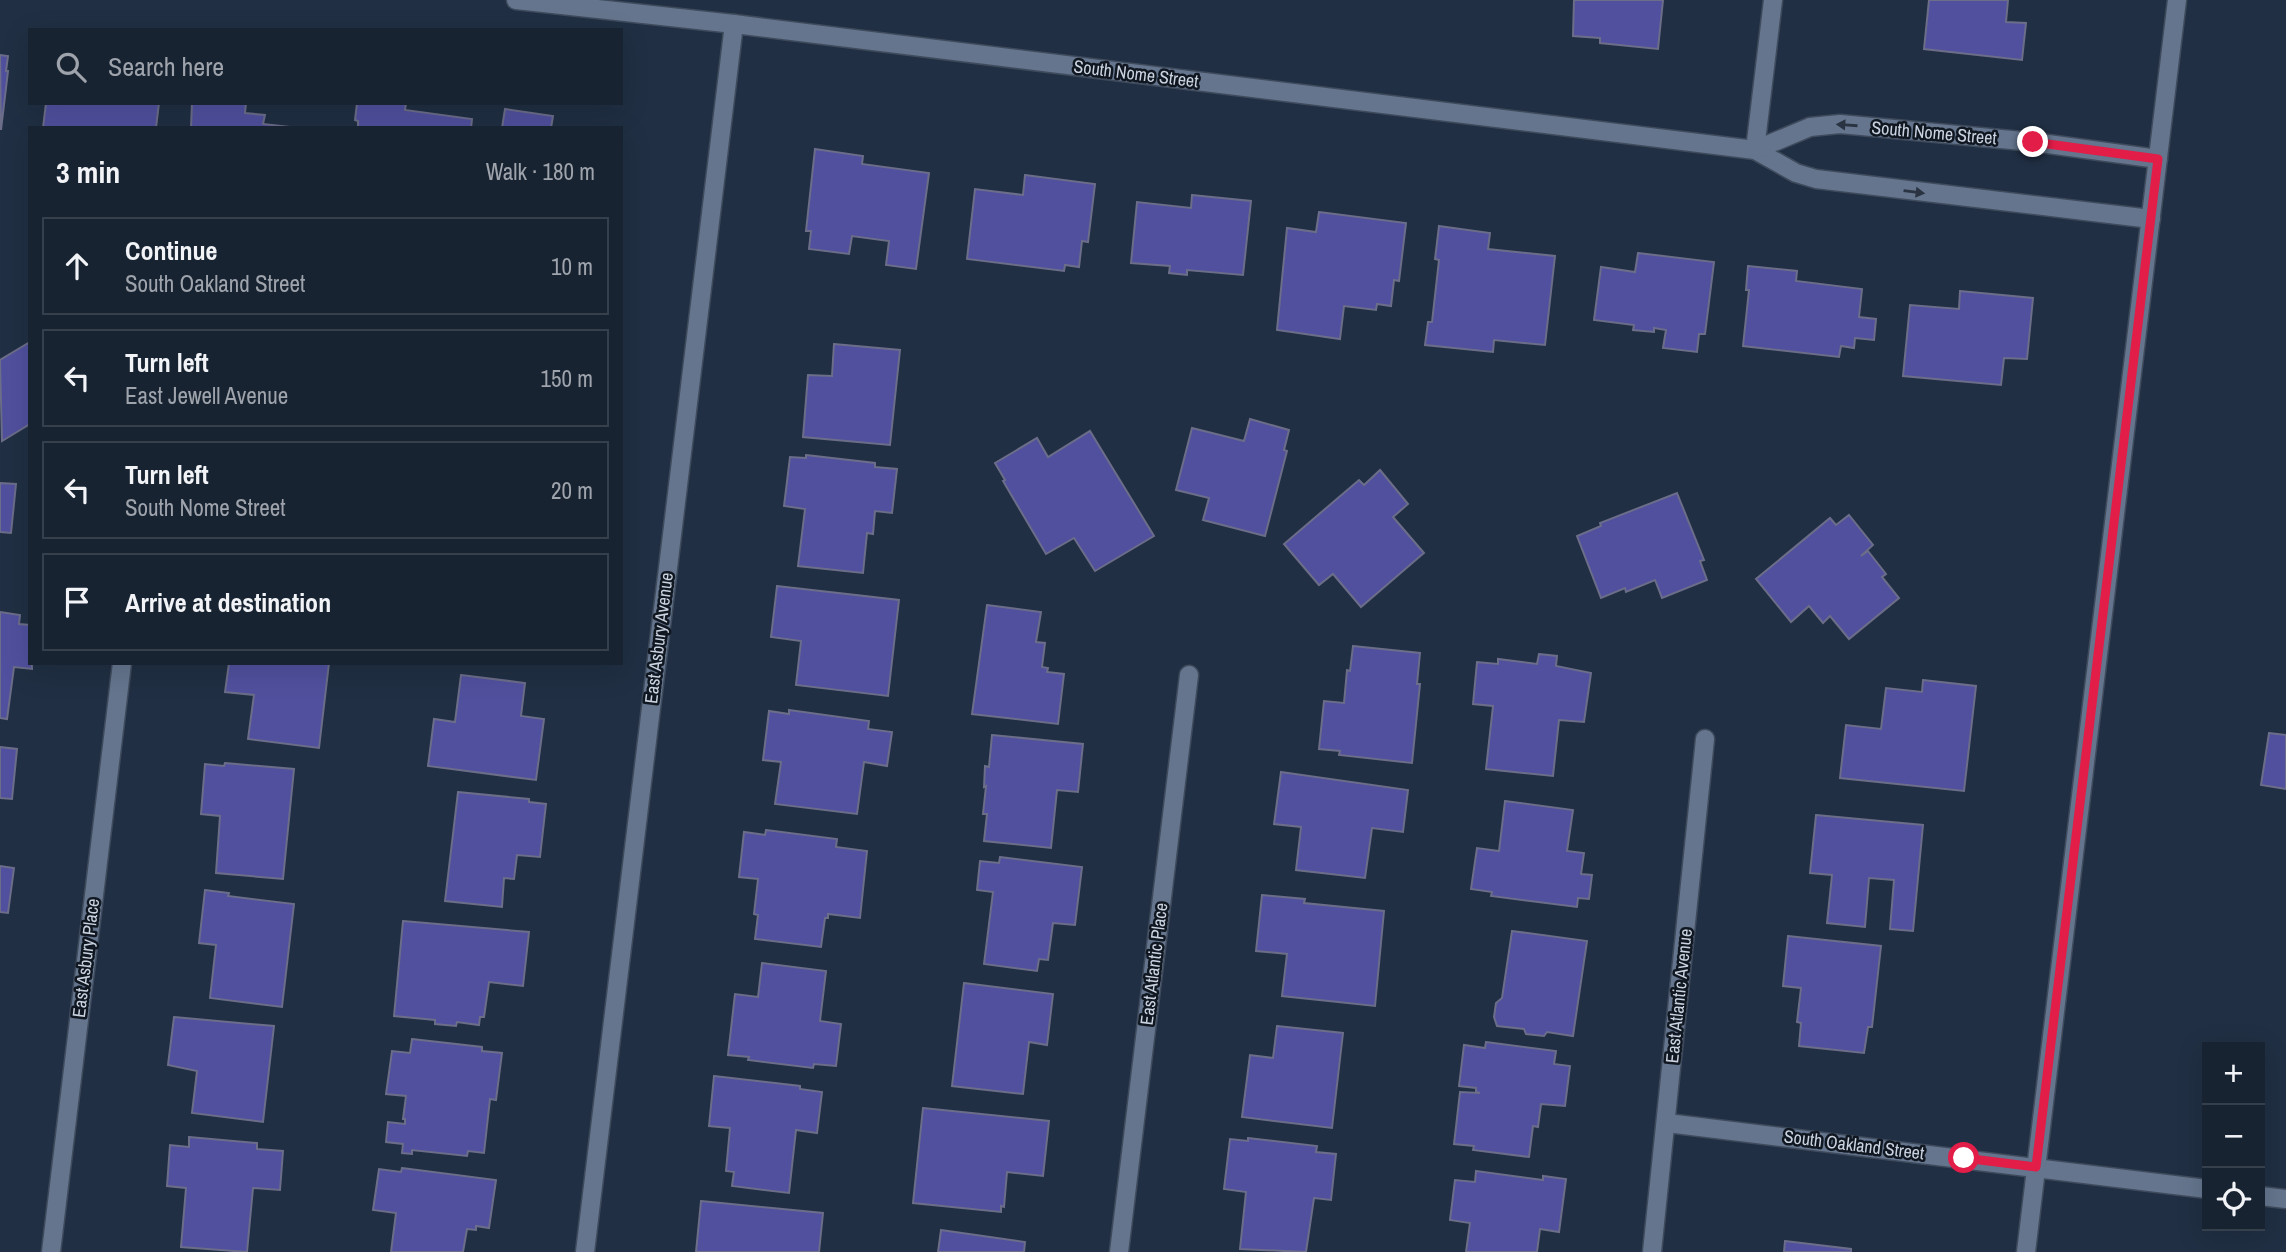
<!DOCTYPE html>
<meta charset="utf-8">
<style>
:root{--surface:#182332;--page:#212b3a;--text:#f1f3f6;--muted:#9fa4ac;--line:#36404d}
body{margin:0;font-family:"Archivo Narrow",sans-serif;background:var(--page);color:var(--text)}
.controls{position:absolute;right:21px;bottom:21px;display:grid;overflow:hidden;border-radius:0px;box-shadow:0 7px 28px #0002}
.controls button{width:63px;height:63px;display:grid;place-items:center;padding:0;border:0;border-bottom:2px solid var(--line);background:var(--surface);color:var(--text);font:35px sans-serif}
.stop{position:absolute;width:21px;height:21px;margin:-16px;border:5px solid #e11d48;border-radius:50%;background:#fff}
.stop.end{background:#e11d48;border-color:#fff;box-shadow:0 2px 7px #0008}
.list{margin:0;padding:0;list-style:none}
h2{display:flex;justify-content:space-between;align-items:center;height:91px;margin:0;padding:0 28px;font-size:30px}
h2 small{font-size:23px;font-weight:400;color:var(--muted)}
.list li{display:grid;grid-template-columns:46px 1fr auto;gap:21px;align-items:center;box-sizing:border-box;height:98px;margin:0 14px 14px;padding:0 14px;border:2px solid var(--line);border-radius:0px}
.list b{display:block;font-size:26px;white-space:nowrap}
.list p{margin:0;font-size:23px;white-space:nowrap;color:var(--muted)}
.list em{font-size:23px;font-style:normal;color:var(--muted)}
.icon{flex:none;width:38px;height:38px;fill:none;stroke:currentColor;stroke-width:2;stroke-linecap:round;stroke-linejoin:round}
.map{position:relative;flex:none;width:2286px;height:1252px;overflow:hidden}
.search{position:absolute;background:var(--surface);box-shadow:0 7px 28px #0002;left:28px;top:28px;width:595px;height:77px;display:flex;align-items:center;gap:18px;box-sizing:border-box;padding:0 24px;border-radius:0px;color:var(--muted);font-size:26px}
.panel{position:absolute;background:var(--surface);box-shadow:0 7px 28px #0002;left:28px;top:126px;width:595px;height:539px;border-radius:0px}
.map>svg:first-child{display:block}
.building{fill:#50509e;stroke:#6b6d89;stroke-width:2}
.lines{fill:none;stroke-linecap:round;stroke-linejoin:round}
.minor-casing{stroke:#3f4b5d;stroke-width:21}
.tertiary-casing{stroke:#3f4b5d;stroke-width:21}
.minor{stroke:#64758d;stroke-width:18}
.tertiary{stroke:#64758d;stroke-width:18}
.oneway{fill:#293341}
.route{stroke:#e11d48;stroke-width:9}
.labels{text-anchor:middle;stroke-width:5;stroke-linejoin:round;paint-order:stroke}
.street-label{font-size:18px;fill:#cad3e1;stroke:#101720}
</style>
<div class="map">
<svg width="2286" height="1252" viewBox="0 0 2286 1252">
<rect width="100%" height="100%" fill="#202f43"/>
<g class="building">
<path d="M1574 0H1663L1658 49 1600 43V38L1573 36Z"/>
<path d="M1929 0H2008L2006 22 2026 23 2022 60 1924 49Z"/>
<path d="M0 55 8 56 6 71H8L1 130Z"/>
<path d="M46 103H159L156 128H43Z"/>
<path d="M192 103H246L245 113 265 115 263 124 299 128H191Z"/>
<path d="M357 103H406L405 110 472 119 471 128H358V121L355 120Z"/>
<path d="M505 109 553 116 551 128H502Z"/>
<path d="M815 149 863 156 862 164 929 173 916 269 886 265 889 241 852 236 849 254 809 249 811 231H806Z"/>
<path d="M1025 175 1095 184 1088 242 1082 241 1079 267 1065 265 1064 271 967 259 975 189 1023 195Z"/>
<path d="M1192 195 1251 201 1243 275 1187 270V275L1169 273 1170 266 1131 263 1137 202 1191 208Z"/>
<path d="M1319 212 1406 223 1399 281 1394 280 1391 306 1377 304 1376 310 1344 306 1340 339 1277 330 1287 228 1316 232Z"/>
<path d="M1439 226 1490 233 1488 249 1555 256 1545 345 1494 340 1493 352 1425 345 1428 322H1432L1439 260 1435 259Z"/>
<path d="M1638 253 1714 262 1705 334H1699L1697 352 1663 348 1666 330 1654 328V332L1633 330 1634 325 1594 320 1601 267 1635 272Z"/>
<path d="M1748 266 1797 271 1796 281 1862 289 1859 317 1876 319 1874 340 1855 338 1854 348 1841 346 1839 357 1743 346 1749 290H1746Z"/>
<path d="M1960 291 2033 298 2027 359 2004 358 2001 385 1903 376 1910 305 1959 309Z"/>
<path d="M30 342V424L2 441 0 360Z"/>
<path d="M834 344 900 350 890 445 803 437 808 375 832 376Z"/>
<path d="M1250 419 1289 430 1284 450 1287 451 1265 536 1203 520 1209 498 1176 490 1192 428 1244 441Z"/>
<path d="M1090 431 1154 536 1095 571 1074 538 1046 554 1003 481 1005 480 995 463 1037 438 1048 457Z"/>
<path d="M806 455 875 463V467L897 469 892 513 875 511 873 534 867 533 863 573 798 566 805 509 784 506 790 457 806 458Z"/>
<path d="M1380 470 1408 504 1393 517 1424 553 1361 607 1333 574 1319 585 1284 544 1359 480 1364 485Z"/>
<path d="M0 483 16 484 11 533 0 532Z"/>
<path d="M1677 493 1704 560 1700 561 1707 580 1662 598 1655 580 1626 592 1625 588 1601 598 1577 536 1601 526 1600 523Z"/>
<path d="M1849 515 1873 545 1861 556 1868 551 1886 574 1882 577 1899 598 1849 639 1830 616 1823 623 1809 606 1791 622 1756 579 1830 518 1836 525Z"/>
<path d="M777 586 899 600 888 696 796 685 801 641 771 637Z"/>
<path d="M987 605 1041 612 1036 642 1045 643 1042 667 1048 668 1047 672 1064 674 1058 724 972 714Z"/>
<path d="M0 612 20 615 19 624 30 625 32 669 14 667 7 719 0 718Z"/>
<path d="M1353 646 1420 653 1417 684H1420L1412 763 1339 755 1340 751 1319 749 1324 701 1344 703 1347 670 1350 671Z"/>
<path d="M1539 654 1557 656 1556 666 1591 673 1584 722 1559 720 1553 776 1486 769 1493 706 1473 704 1477 662 1498 664V659L1537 664Z"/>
<path d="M229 663H329L319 748 248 739 254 695 225 692Z"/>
<path d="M461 675 525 683 521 716 544 719 536 780 428 766 434 719 455 722Z"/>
<path d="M1923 680 1976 686 1964 791 1840 778 1846 725 1881 729 1886 688 1922 692Z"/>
<path d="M789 710 869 721 868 729 892 732 887 766 864 762 857 814 775 804 781 762 763 760 769 711 789 714Z"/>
<path d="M2269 733 2286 735V789L2261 785Z"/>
<path d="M992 735 1083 744 1078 792 1057 790 1051 848 984 841 987 814H983L986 786 984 787 985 766 989 767Z"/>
<path d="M0 747 17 749 12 799 0 798Z"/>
<path d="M225 763 294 769 283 879 216 873 220 816 201 814 205 764 224 766Z"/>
<path d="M1281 772 1408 790 1403 832 1372 828 1365 878 1296 870 1301 827 1274 824Z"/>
<path d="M458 792 529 799V802L546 804 540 857 517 855 514 879 504 878 502 907 445 901Z"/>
<path d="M1505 801 1573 810 1567 851 1584 853 1581 874 1592 875 1589 899 1578 898 1577 907 1491 896 1492 892 1471 889 1477 848 1499 851Z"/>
<path d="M1816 815 1923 825 1913 931 1890 929 1894 880 1869 878 1865 927 1827 923 1832 875 1810 873Z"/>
<path d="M766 830 837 839 836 847 867 851 860 918 828 914V918H825L821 947 755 939 758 915 754 914 758 879 739 877 744 832 765 835Z"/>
<path d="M1000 857 1082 867 1075 925 1053 923 1048 960 1039 959 1037 971 984 964 993 892 977 890 980 861 999 863Z"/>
<path d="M0 866 14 868 8 913 0 912Z"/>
<path d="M205 890 229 893 228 896 294 904 282 1007 210 998 216 945 199 943Z"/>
<path d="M1262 895 1305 899 1304 903 1384 911 1375 1006 1282 996 1287 954 1256 951Z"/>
<path d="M403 921 529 932 523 986 489 982 484 1017H480L479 1025 457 1022 456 1026 435 1024V1020L394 1016Z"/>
<path d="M1512 931 1587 941 1573 1036 1547 1032 1544 1036 1526 1034 1524 1029 1497 1026 1494 1017 1496 1003 1502 998Z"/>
<path d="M1788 936 1881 946 1872 1027H1868L1864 1053 1799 1046 1801 1023 1797 1022 1801 988 1783 986Z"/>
<path d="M762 963 826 971 820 1021 841 1024 836 1066 814 1064 813 1068 748 1060 749 1057 728 1055 735 994 758 997Z"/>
<path d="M964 983 1053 994 1047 1045 1029 1042 1023 1094 952 1086Z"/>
<path d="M174 1017 274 1026 263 1122 192 1113 197 1071 168 1065Z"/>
<path d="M1277 1026 1343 1033 1332 1128 1242 1117 1250 1055 1273 1058Z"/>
<path d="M412 1039 482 1047V1051L502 1053 496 1100 490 1099 484 1153 468 1151 467 1156 412 1150V1154L402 1153 403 1144 386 1142 388 1122 405 1124V1119H403L406 1096 386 1094 392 1051 410 1053Z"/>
<path d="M1486 1042 1556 1051 1554 1064 1570 1066 1565 1106 1541 1104 1538 1127 1533 1126 1529 1157 1473 1150 1474 1146 1454 1144 1460 1092 1480 1093 1476 1092V1088L1459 1086 1464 1045 1485 1048Z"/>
<path d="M714 1076 800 1086V1089L822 1092 817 1133 796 1130 789 1193 732 1186 734 1172 726 1171 730 1128 709 1126Z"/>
<path d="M923 1108 1049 1121 1043 1176 1007 1172 1004 1207 1001 1206V1212L913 1203Z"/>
<path d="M189 1137 257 1143V1149L283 1151 280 1190 253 1188 247 1252 181 1247 186 1188 167 1186 170 1145 189 1147Z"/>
<path d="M1248 1138 1317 1146 1316 1152 1336 1154 1331 1200 1314 1198 1306 1252 1240 1249 1246 1192 1224 1189 1230 1139 1248 1141Z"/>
<path d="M402 1168 496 1180 489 1228 476 1226V1230L467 1229 463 1252H391L396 1213 373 1210 379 1169 401 1172Z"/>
<path d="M1476 1171 1543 1180V1176L1566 1179 1559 1232 1540 1229 1537 1252H1466L1470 1223 1450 1220 1455 1180 1475 1182Z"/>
<path d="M701 1201 823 1213 819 1252H696Z"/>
<path d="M941 1230 1025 1242 1024 1252H938Z"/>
<path d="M1785 1241 1851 1249V1252H1784Z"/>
</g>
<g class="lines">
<g class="minor-casing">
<g id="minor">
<path d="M516 0 734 24 1755 150 1796 173 1816 179 2151 219"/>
<path d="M1755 150 1810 127 1840 124 2033 142 2158 159"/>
<path d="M1755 150 1773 0"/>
<path d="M1667 1123 2207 1189"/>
<path d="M2260 1196 2286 1199"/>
<path d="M51 1252 122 663"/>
<path d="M585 1252 734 24"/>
<path d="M1119 1252 1189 675"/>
<path d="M1652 1252 1705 739"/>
</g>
</g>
<g class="tertiary-casing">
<path id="tertiary" d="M2026 1252 2177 0"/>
</g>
<use href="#minor" class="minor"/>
<use href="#tertiary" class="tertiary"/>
</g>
<defs><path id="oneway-solid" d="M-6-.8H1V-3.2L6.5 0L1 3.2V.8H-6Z" transform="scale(1.75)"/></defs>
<g class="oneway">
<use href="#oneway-solid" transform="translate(1847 125) rotate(-176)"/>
<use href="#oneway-solid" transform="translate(1914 192) rotate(7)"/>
</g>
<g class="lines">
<path class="route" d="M1964 1158 2036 1167 2158 159 2033 142"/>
</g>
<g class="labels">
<g class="street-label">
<text transform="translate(1136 74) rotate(7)" y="6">South Nome Street</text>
<text transform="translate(1934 133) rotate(5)" y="6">South Nome Street</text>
<text transform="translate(659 638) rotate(-83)" y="6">East Asbury Avenue</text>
<text transform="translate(86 958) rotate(-83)" y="6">East Asbury Place</text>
<text transform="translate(1154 964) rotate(-83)" y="6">East Atlantic Place</text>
<text transform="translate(1679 996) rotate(-84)" y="6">East Atlantic Avenue</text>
<text transform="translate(1854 1145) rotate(7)" y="6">South Oakland Street</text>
</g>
</g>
</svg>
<div class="controls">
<button>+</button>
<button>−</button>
<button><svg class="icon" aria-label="locate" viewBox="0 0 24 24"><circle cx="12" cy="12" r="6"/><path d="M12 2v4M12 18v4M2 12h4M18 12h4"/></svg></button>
</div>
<div class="stop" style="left:1964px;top:1158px"></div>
<div class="stop end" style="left:2033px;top:142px"></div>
<div class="search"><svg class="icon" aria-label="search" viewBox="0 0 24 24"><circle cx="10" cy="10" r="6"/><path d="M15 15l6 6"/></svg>Search here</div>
<section class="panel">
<h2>3 min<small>Walk · 180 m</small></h2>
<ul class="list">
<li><svg class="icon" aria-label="ahead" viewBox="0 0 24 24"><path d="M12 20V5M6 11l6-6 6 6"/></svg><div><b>Continue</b><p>South Oakland Street</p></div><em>10 m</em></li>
<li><svg class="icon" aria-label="left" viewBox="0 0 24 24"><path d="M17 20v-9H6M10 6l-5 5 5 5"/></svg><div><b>Turn left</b><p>East Jewell Avenue</p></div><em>150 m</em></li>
<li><svg class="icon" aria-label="left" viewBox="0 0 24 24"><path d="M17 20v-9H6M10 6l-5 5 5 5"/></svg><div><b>Turn left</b><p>South Nome Street</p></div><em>20 m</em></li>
<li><svg class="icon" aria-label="arrive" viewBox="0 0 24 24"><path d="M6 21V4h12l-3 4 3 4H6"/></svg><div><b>Arrive at destination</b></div></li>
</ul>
</section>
</div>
